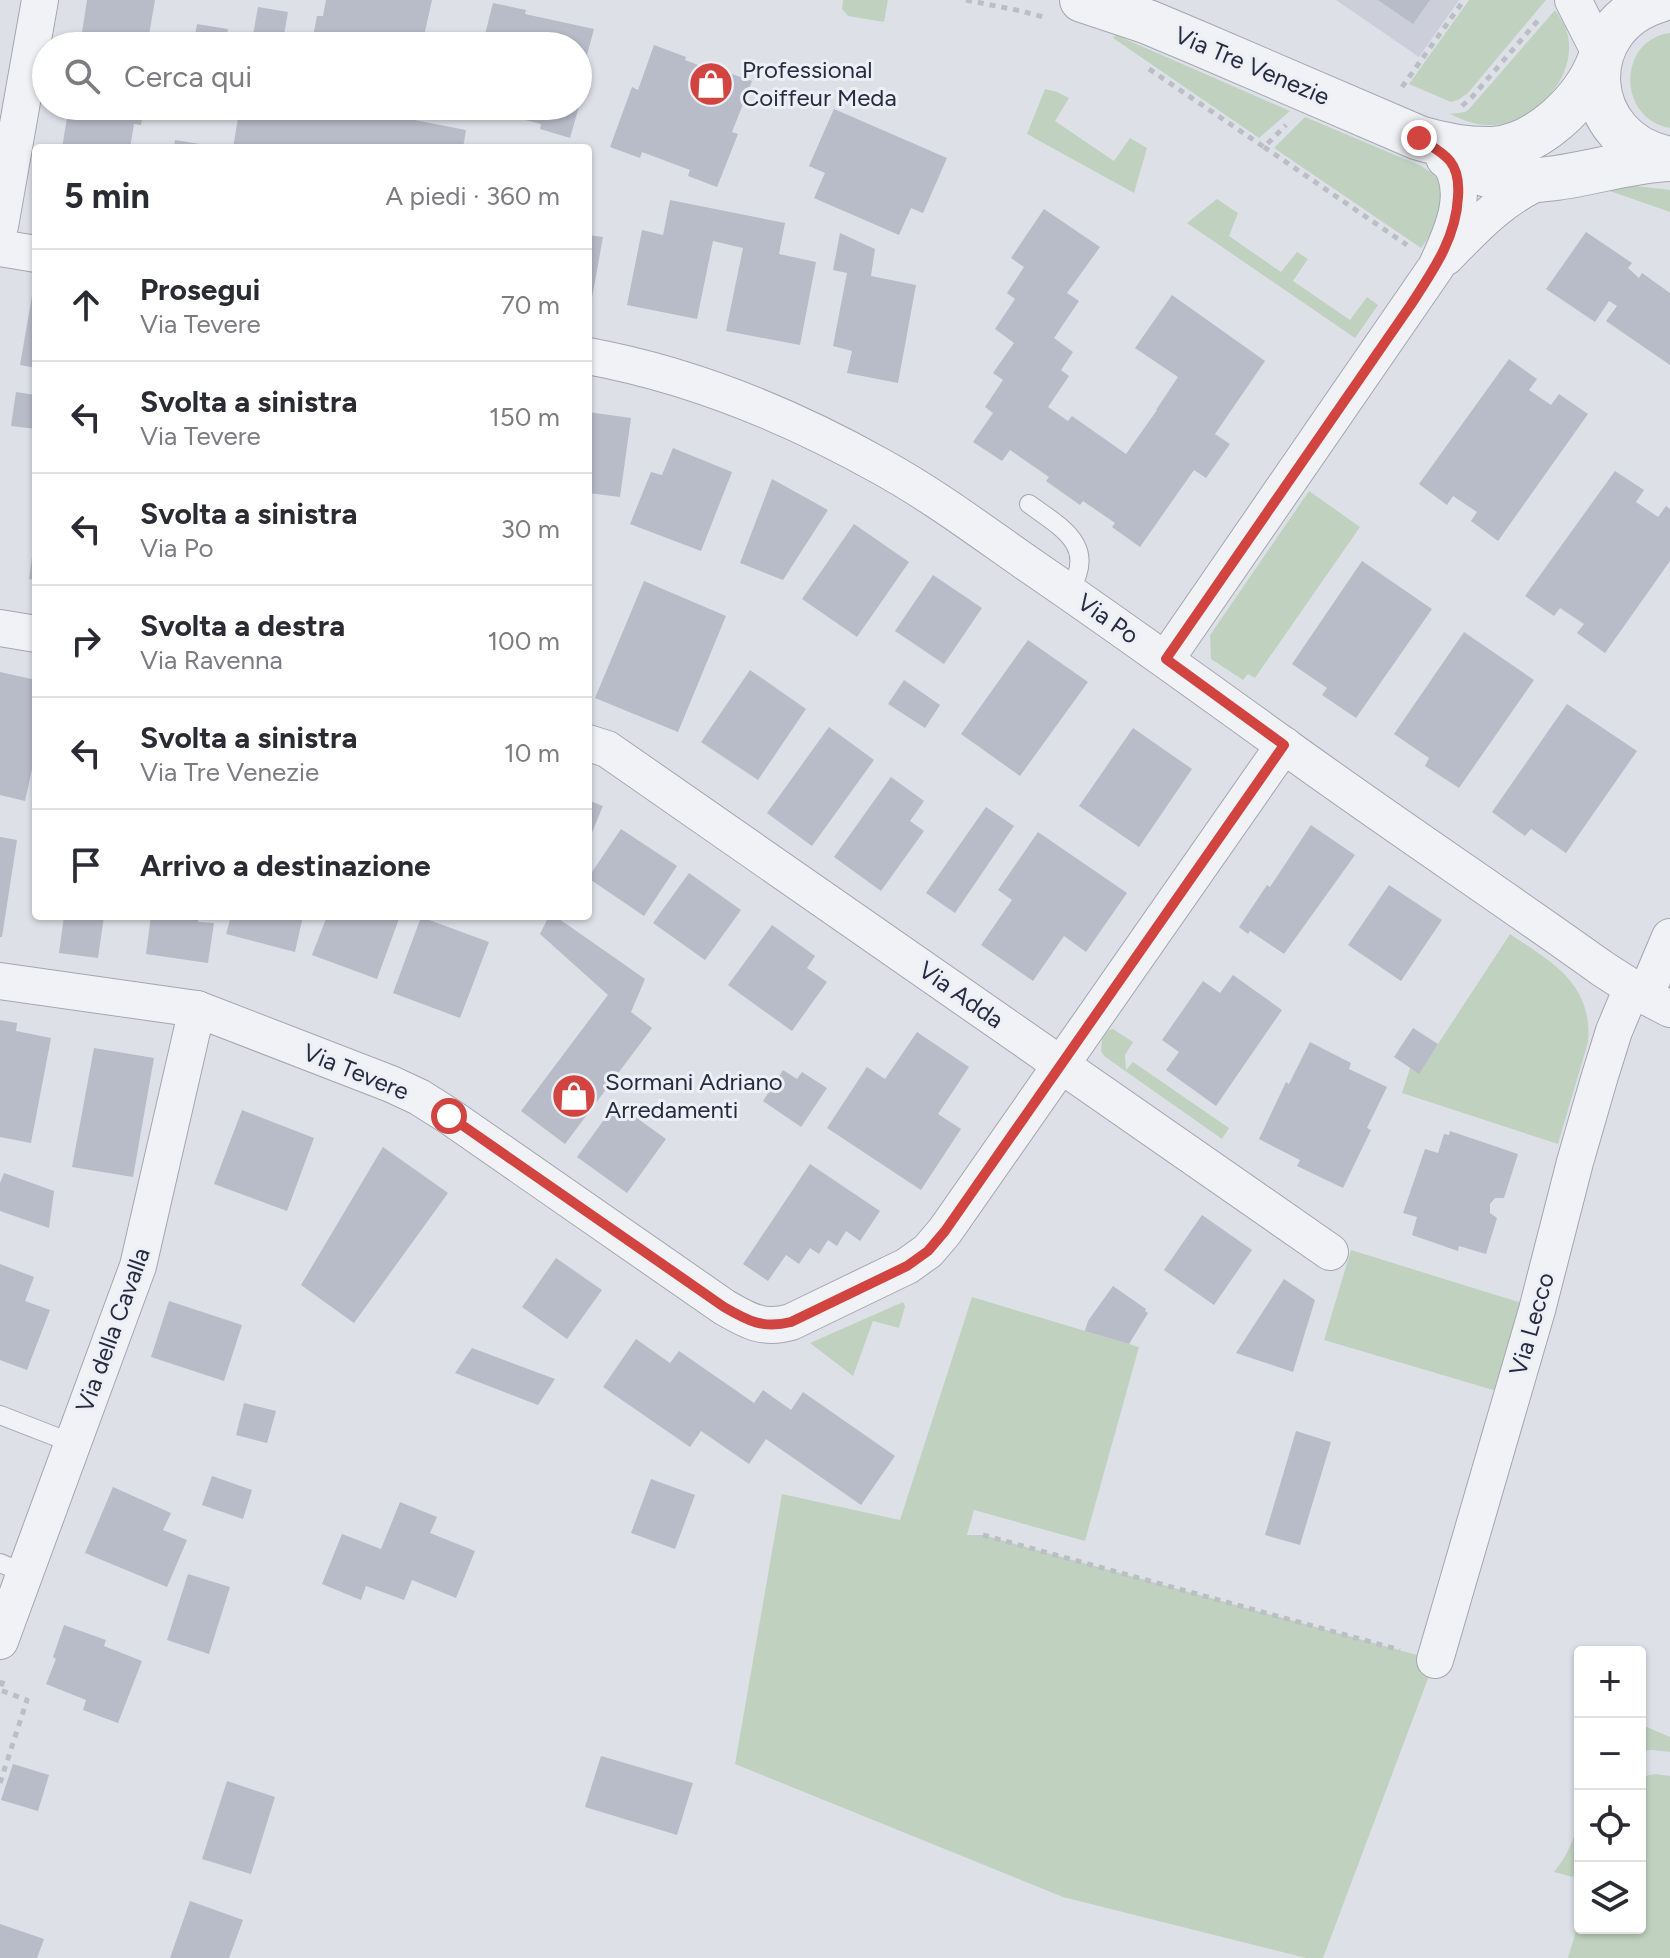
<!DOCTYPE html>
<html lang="it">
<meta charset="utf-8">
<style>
:root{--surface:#fff;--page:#f7f7f7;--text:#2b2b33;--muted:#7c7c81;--line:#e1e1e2}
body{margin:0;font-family:Figtree,sans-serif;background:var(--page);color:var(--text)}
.controls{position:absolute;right:24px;bottom:24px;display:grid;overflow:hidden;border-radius:8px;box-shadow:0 2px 6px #0004}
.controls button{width:72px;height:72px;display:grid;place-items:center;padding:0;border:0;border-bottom:2px solid var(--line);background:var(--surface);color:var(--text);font:40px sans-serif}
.stop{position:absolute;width:24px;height:24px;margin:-18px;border:6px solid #d1443f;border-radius:50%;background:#fff}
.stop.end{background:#d1443f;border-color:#fff;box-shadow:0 2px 8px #0008}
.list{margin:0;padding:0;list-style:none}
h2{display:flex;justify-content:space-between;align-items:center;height:104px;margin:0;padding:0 32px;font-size:34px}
h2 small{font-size:26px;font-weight:400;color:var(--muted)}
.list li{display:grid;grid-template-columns:52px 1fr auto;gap:24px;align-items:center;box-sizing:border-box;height:112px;padding:0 32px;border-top:2px solid var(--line)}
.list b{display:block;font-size:30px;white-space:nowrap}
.list p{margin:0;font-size:26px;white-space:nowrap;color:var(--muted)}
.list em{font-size:26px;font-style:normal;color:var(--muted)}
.icon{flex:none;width:44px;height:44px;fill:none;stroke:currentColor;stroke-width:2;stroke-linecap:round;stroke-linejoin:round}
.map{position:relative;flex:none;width:1670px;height:1958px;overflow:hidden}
.search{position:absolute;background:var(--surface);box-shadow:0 2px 6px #0004;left:32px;top:32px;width:560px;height:88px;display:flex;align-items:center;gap:20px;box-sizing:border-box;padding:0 28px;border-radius:44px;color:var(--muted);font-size:30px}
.panel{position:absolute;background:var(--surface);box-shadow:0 2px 6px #0004;left:32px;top:144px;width:560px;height:776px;border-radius:8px}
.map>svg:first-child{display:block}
.built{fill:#cccfda}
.green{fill:#c0d2bf}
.building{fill:#b8bbc8}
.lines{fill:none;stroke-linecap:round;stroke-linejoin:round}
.service-casing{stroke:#a3a6b2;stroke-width:20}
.minor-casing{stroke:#a3a6b2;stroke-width:38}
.tertiary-casing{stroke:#a3a6b2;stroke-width:46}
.path{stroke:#bcbec6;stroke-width:5;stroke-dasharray:6 6;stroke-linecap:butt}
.service{stroke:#f1f2f6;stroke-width:18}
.minor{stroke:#f1f2f6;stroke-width:36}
.tertiary{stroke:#f1f2f6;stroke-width:44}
.route{stroke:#d1443f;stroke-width:10}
.labels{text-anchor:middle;stroke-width:6;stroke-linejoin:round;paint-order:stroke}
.street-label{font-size:24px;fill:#272b3f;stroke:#edeff6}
.poi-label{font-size:24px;fill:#272b3f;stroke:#edeff6;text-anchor:start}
</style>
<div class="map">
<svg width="1670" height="1958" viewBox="0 0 1670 1958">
<rect width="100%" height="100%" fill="#dee0e8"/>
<path class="built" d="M1336 0H1459L1419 57Z"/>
<g class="green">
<path d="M843 0H888L884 22 848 16 842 9Z"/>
<path d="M1469 0H1546L1468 93 1458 100 1451 102 1409 84Z"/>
<path d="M1555 10C1564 22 1570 34 1569 50 1568 87 1528 125 1491 125 1477 126 1462 120 1450 114L1465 112 1469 109Z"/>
<path d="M1670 33V128C1617 119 1617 40 1670 33Z"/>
<path d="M1116 35 1290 111 1259 138 1113 38Z"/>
<path d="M1045 89 1057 92 1069 98 1055 121 1114 161 1130 138 1147 148 1134 193 1027 134Z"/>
<path d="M1305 117 1419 165C1461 187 1442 219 1421 248L1274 148Z"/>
<path d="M1636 186 1670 190V212L1607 190Z"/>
<path d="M1217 199 1238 213 1229 236 1281 272 1297 252 1308 259 1293 281 1350 320 1367 297 1378 305 1355 338 1187 223Z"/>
<path d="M1309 491 1360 527 1255 678 1248 674 1243 680 1211 659 1210 635Z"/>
<path d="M1510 934C1553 963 1593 984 1588 1042L1558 1144 1402 1093 1410 1068 1419 1073Z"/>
<path d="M1113 1029 1133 1042 1125 1055 1126 1070 1133 1062 1229 1128 1222 1139 1104 1056 1101 1051 1102 1039 1109 1030Z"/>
<path d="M1351 1250 1525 1304 1500 1392 1324 1340Z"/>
<path d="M972 1297 1139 1347 1085 1541 974 1510 967 1535H983L1435 1660 1323 1958H1306L1063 1897 735 1764 782 1494 900 1520Z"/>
<path d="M903 1302 905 1306 899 1328 873 1321 853 1376 810 1343Z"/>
<path d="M1640 1724 1670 1737V1752L1651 1750 1640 1751Z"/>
<path d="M1655 1774 1670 1776V1958H1568L1580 1917V1928H1640V1777Z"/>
<path d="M1580 1817V1852L1573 1877 1554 1872C1568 1855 1574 1838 1580 1817Z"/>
</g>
<g class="building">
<path d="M87 0H155L148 41 154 43 153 46H87L88 41 81 39Z"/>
<path d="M326 0H432L424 36 430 38 429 46H311L317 16H323Z"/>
<path d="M1378 0H1430L1413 24Z"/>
<path d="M493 3 526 10 525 14 594 29 580 81 586 82 570 138 540 129 541 124 490 111 489 116 455 107 578 106V46H482Z"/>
<path d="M258 7 288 12 282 46H251Z"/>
<path d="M197 24 228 29 225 46H193Z"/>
<path d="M654 45 686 57 685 60 719 73 720 70 752 81 732 132 738 134 717 187 688 176 690 170 642 152 640 158 610 147 632 87 638 90Z"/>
<path d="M69 106H144L141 125 134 124 130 148H62Z"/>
<path d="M240 106H342L466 130 463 148H233Z"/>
<path d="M834 109 947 158 923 213 911 208 899 235 814 198 825 173 809 166Z"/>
<path d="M175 140 206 145V148H174Z"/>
<path d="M670 200 785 223 779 254 816 262 800 345 726 331 743 248 713 241 697 319 627 305 642 230 663 235Z"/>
<path d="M1044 209 1100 247 1067 293 1079 301 1054 338 1073 352 1061 370 1069 376 1048 407 1068 421 1072 416 1126 454 1157 410H1156L1178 377 1135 348 1172 295 1265 361 1215 434 1230 444 1206 478 1194 470 1140 547 1112 527 1115 523 1083 501 1080 505 1046 481 1049 477 1010 450 1002 461 973 442 993 413 985 407 1003 380 993 373 1014 343 995 329 1015 299 1007 293 1024 267 1011 258Z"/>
<path d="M1586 232 1632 263 1628 268 1639 278 1642 273 1670 293V365L1606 321 1617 306 1609 301 1595 322 1546 289Z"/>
<path d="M840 233 875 249 871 276 916 285 898 383 847 373 852 351 833 346 847 273 833 270Z"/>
<path d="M588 235 603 237 590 309H588Z"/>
<path d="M33 290H36V368L20 365Z"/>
<path d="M1509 359 1537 379 1529 390 1551 405 1559 394 1588 414 1498 541 1471 521 1477 512 1453 496 1447 505 1419 484Z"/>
<path d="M16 392 36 395V429L11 426Z"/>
<path d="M588 412 631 418 620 497 588 493Z"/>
<path d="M673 448 732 472 701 551 630 524 651 472 662 475Z"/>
<path d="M1615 471 1644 490 1636 502 1658 517 1666 506 1670 509V561L1605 653 1577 633 1584 624 1560 608 1554 616 1525 596Z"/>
<path d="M772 479 828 510 783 580 740 563Z"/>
<path d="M854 524 909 562 857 637 802 599Z"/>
<path d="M34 542H36V580L29 579Z"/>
<path d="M1362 561 1432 609 1356 718 1322 695 1327 688 1292 664Z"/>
<path d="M933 575 982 608 944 664 895 631Z"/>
<path d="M644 581 726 616 678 732 595 698Z"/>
<path d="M1464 632 1534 680 1459 788 1425 766 1429 758 1394 734Z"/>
<path d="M1028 640 1088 682 1020 776 961 734Z"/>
<path d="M750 670 806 709 758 780 701 742Z"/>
<path d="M0 672 36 680V751L25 801 0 795Z"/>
<path d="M904 680 940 705 925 728 888 704Z"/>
<path d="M1567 704 1637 751 1566 853 1531 829 1525 836 1492 812Z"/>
<path d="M829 727 874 760 812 846 767 813Z"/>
<path d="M1133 728 1192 769 1139 847 1079 806Z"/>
<path d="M891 777 924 801 910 821 924 831 881 891 834 857Z"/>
<path d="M588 800 603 806 588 842Z"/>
<path d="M986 807 1014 826 955 913 926 893Z"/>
<path d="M1311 825 1355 855 1284 954 1250 931 1248 934 1239 927 1267 885 1270 887Z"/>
<path d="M621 829 677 866 644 916 588 878Z"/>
<path d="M1038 832 1127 893 1086 952 1064 936 1033 981 981 945 1012 900 998 890Z"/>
<path d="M0 837 17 840 2 937H0Z"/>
<path d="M689 873 741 910 705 960 653 923Z"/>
<path d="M1389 885 1442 920 1401 981 1348 945Z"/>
<path d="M64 916H104L98 958 59 953Z"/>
<path d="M151 916H199L198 922 214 923 208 963 146 954Z"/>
<path d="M231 916H303L295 952 226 934Z"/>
<path d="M327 916H400L377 979 312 955Z"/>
<path d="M549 916H555L645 979 631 1012 652 1028 565 1144 521 1111 608 995 540 934Z"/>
<path d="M421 917 489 942 460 1018 393 993Z"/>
<path d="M772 925 815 956 807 968 827 982 792 1031 728 985Z"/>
<path d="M1233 975 1282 1010 1216 1106 1166 1070 1179 1052 1162 1040 1203 981 1220 993Z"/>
<path d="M0 1020 17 1023 16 1031 51 1038 31 1143 0 1137Z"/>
<path d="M1413 1028 1438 1044 1419 1074 1394 1057Z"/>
<path d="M917 1032 969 1067 938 1114 961 1129 921 1190 827 1128 867 1067 885 1079Z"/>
<path d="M1310 1042 1351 1063 1349 1069 1387 1087 1367 1128 1371 1130 1343 1188 1297 1166 1300 1160 1259 1139 1286 1082 1289 1084Z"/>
<path d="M94 1048 154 1058 133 1177 72 1167Z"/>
<path d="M783 1070 797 1079 802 1072 827 1088 801 1127 763 1101Z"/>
<path d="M616 1103 666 1139 627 1193 577 1157Z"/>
<path d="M242 1110 314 1138 287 1211 214 1184Z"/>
<path d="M1450 1131 1518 1154 1504 1198H1495L1490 1204V1213L1497 1218 1486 1254 1459 1246 1458 1251 1412 1235 1417 1217 1403 1213 1425 1149 1438 1153 1444 1134 1449 1135Z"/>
<path d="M383 1147 448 1193 354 1323 301 1285Z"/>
<path d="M810 1164 880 1211 860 1241 846 1231 837 1246 828 1240 819 1254 810 1248 799 1264 786 1255 768 1281 743 1264Z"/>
<path d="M4 1173 54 1191 49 1228 0 1211V1183Z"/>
<path d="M1202 1215 1252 1250 1214 1305 1164 1270Z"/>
<path d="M556 1258 602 1290 567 1339 522 1307Z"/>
<path d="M0 1264 34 1277 25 1301 50 1310 27 1370 0 1360Z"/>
<path d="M1284 1279 1315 1300 1293 1372 1236 1353Z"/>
<path d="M1113 1286 1146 1309 1145 1311 1148 1313 1129 1344 1085 1331 1088 1321Z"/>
<path d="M169 1301 242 1325 224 1381 151 1357Z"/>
<path d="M636 1339 670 1363 679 1351 754 1403 763 1390 791 1410 803 1392 895 1456 861 1505 766 1439 749 1464 701 1431 690 1447 603 1387Z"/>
<path d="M472 1348 555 1379 538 1405 455 1373Z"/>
<path d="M244 1403 276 1411 267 1443 236 1435Z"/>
<path d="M1296 1431 1331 1442 1300 1545 1265 1535Z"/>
<path d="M212 1476 252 1490 243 1519 202 1505Z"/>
<path d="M651 1479 695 1495 675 1549 631 1533Z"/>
<path d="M113 1487 171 1513 163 1530 187 1540 167 1587 85 1553Z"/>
<path d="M400 1502 437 1517 430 1533 475 1551 456 1598 412 1580 404 1600 366 1586 361 1600 322 1584 342 1534 381 1549Z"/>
<path d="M188 1574 230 1587 209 1654 167 1640Z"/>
<path d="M64 1625 106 1640 104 1646 142 1661 118 1723 83 1710 86 1700 46 1684 56 1659 53 1657Z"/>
<path d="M601 1756 693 1783 677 1835 585 1807Z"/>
<path d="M13 1764 49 1775 38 1811 1 1800Z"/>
<path d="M227 1781 275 1797 251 1874 202 1859Z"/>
<path d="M190 1901 243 1920 229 1958H170Z"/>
<path d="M0 1924 44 1939 37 1958H0Z"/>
</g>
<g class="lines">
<g class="service-casing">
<g id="service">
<path d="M1029 504C1062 528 1098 546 1069 591"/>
<path d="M0 1415 72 1443"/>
<path d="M0 1563 24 1573"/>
</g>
</g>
<g class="minor-casing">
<g id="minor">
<path d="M1573 0 1601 55"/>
<path d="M0 226 40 0"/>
<path d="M0 248 36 254"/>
<path d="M1446 257C1476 226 1505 195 1546 179"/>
<path d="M588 356C691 375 789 415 880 466 933 495 982 532 1031 566 1116 624 1199 684 1282 744 1388 821 1497 893 1603 969L1645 996 1670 1009"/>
<path d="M0 628 36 634"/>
<path d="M1166 659 1436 267C1452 233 1474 187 1444 155"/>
<path d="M588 743 607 749 1330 1252"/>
<path d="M0 981 197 1009 391 1084 419 1097 449 1116 724 1307C748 1321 763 1330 791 1322L907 1266 928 1251 945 1231 1284 745"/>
<path d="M1645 996 1670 937"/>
<path d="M0 1641 138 1266 197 1009"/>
<path d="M1435 1660 1537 1310 1575 1162 1599 1079 1614 1031 1632 988"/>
</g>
</g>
<g class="tertiary-casing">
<g id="tertiary">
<path d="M1082 0 1148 22 1198 43 1419 138C1443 145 1467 150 1493 149 1538 146 1583 102 1599 62"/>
<path d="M1660 0C1572 26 1580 142 1670 159"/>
<path d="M1448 157C1467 168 1489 178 1511 180 1565 184 1617 161 1670 159"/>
</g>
</g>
<g class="path">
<path d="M966 0 1021 11 1047 18"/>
<path d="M1149 69 1264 147 1286 125"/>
<path d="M1402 87 1464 0"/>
<path d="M1462 106 1472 97 1540 18"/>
<path d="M1264 147 1407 245"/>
<path d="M983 1535 1400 1650"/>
<path d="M0 1783 27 1700 0 1690 4 1677"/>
</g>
<use href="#service" class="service"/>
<use href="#minor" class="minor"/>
<use href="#tertiary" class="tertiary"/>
</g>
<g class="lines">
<path class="route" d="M449 1116 724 1307C748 1321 763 1329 791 1322L907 1266 928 1251 945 1231 1284 745 1166 659 1410 306C1432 272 1456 239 1458 197 1459 184 1458 171 1450 161 1442 151 1429 145 1419 138"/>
</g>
<defs>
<g id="shop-disc" transform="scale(2.3)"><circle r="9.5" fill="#d1443f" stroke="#edeff6"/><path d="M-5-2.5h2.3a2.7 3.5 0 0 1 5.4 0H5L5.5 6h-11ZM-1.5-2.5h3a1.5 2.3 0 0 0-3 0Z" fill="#fff"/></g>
</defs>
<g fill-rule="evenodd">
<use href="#shop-disc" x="711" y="84"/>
<use href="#shop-disc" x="574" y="1096"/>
</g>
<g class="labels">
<g class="street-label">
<text transform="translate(1252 66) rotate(23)" y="8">Via Tre Venezie</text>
<text transform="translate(1108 619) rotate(35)" y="8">Via Po</text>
<text transform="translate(961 995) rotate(35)" y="8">Via Adda</text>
<text transform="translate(356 1072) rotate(22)" y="8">Via Tevere</text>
<text transform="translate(1532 1324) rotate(-74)" y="8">Via Lecco</text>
<text transform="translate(113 1330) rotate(-70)" y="8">Via della Cavalla</text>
</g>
<g class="poi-label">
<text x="742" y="78">Professional<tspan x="742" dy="28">Coiffeur Meda</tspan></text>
<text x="605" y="1090">Sormani Adriano<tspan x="605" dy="28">Arredamenti</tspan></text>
</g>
</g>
</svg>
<div class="controls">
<button>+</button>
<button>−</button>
<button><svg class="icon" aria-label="locate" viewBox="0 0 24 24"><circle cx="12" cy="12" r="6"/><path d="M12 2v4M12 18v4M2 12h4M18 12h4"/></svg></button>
<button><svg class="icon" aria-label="layers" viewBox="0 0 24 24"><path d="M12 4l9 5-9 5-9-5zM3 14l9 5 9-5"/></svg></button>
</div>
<div class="stop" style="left:449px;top:1116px"></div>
<div class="stop end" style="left:1419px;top:138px"></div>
<div class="search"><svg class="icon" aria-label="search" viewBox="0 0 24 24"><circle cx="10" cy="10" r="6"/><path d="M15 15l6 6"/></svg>Cerca qui</div>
<section class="panel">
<h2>5 min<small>A piedi · 360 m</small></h2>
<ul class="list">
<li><svg class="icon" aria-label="ahead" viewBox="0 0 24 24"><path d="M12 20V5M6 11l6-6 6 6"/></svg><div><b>Prosegui</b><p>Via Tevere</p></div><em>70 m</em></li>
<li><svg class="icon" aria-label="left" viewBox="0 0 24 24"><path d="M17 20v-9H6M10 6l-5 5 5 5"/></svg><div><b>Svolta a sinistra</b><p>Via Tevere</p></div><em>150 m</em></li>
<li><svg class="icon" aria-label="left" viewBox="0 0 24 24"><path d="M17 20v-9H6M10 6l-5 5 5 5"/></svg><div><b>Svolta a sinistra</b><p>Via Po</p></div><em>30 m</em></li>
<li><svg class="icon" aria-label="right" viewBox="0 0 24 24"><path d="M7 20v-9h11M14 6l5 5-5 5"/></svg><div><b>Svolta a destra</b><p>Via Ravenna</p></div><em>100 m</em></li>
<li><svg class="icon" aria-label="left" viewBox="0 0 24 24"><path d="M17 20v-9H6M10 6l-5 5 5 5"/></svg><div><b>Svolta a sinistra</b><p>Via Tre Venezie</p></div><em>10 m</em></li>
<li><svg class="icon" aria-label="arrive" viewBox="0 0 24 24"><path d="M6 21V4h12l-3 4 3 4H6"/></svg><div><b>Arrivo a destinazione</b></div></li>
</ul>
</section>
</div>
